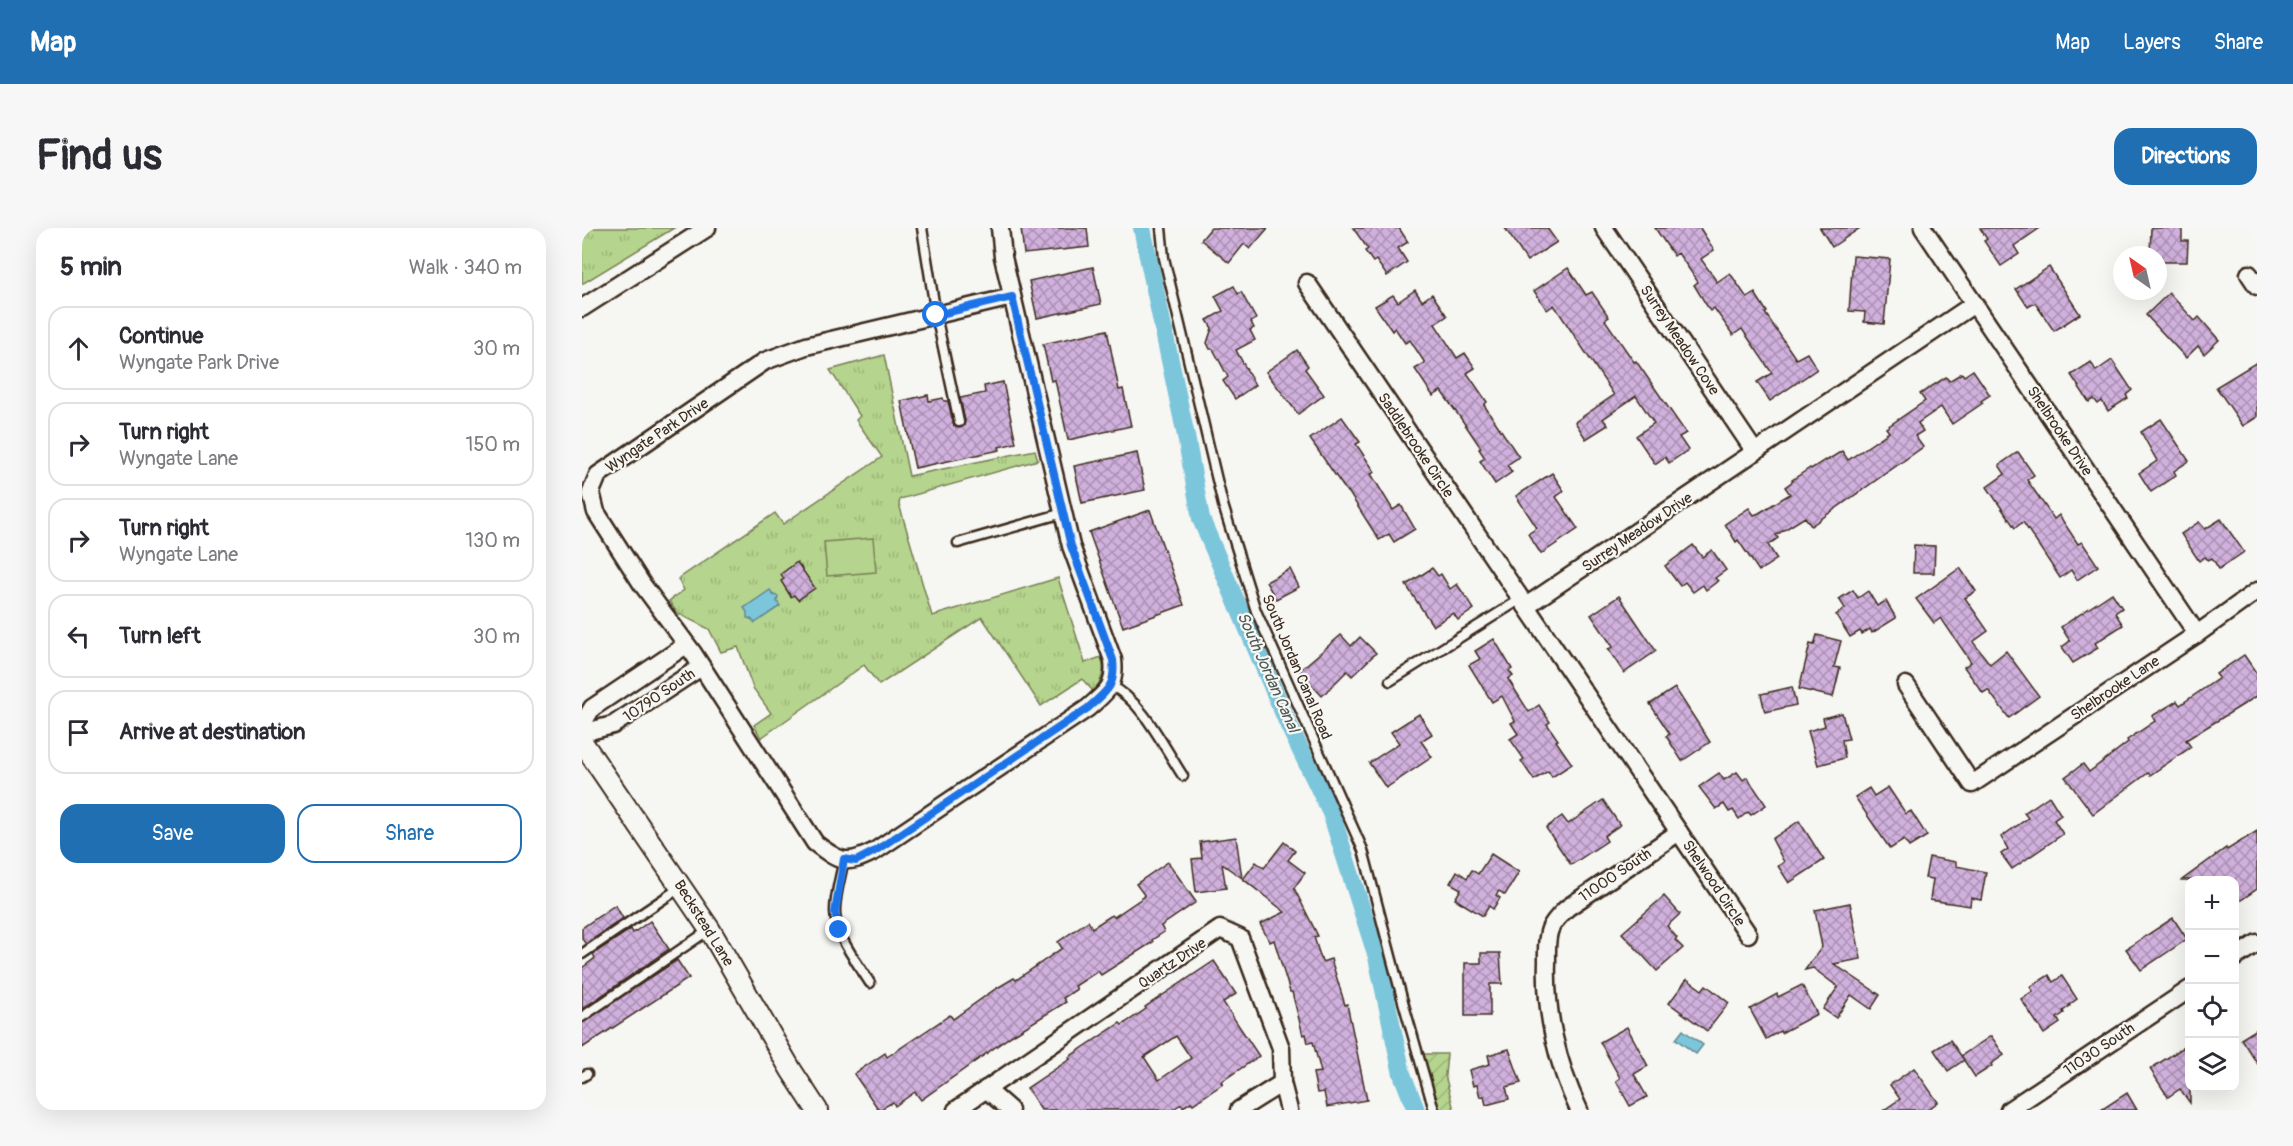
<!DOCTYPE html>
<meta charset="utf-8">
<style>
:root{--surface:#fff;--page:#f7f7f7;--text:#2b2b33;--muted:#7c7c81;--line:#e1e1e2;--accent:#1f6fb2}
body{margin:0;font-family:Pangolin,sans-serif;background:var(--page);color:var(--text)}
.controls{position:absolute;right:18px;bottom:18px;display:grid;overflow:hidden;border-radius:12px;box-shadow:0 6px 24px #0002}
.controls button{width:54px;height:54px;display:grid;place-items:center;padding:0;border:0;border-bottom:2px solid var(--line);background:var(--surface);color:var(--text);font:30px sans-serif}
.compass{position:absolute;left:1531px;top:18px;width:54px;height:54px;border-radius:50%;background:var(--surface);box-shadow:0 6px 24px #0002;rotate:326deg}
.stop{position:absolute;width:18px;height:18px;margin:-14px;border:4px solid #1a73e8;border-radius:50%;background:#fff}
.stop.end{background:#1a73e8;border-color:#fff;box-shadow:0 2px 6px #0008}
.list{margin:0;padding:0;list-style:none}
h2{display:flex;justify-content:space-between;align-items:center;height:78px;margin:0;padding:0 24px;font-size:26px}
h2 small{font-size:20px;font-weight:400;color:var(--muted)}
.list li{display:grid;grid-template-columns:39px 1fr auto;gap:18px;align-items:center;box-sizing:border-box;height:84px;margin:0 12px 12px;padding:0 12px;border:2px solid var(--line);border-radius:18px}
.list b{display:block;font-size:22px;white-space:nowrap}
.list p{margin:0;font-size:20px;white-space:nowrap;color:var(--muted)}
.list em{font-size:20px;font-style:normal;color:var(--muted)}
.actions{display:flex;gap:12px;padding:18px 24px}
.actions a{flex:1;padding:14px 0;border:2px solid var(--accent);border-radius:18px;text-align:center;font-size:21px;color:var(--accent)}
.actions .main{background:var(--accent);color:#fff}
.icon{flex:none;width:33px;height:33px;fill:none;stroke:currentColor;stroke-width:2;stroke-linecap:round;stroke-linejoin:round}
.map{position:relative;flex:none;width:1675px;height:882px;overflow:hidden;border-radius:18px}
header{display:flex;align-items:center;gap:36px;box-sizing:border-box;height:84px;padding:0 30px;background:var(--accent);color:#fff}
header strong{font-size:28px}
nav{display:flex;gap:33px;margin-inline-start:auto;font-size:21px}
.intro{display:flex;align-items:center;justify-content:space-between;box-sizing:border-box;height:144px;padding:0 36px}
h1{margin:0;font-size:42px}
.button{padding:15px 27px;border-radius:18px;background:var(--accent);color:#fff;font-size:21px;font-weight:700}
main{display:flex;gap:36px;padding:0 36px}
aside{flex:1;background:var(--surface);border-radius:18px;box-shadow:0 6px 24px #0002}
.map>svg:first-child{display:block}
.park{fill:url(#park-tufts);stroke:#787f56;stroke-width:1.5}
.garden{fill:url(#garden-furrows);stroke:#787f56;stroke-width:1.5}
.pitch{fill:#b5d48d;stroke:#787f56;stroke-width:1.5}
.water{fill:#7cc6dc;stroke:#628890;stroke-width:1.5}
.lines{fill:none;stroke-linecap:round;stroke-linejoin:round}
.canal{stroke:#7cc6dc;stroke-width:18}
.building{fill:url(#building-cross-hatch);stroke:#3b2a1e;stroke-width:1.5;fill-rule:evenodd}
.service-casing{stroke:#3b2a1e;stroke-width:13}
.minor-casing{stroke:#3b2a1e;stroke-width:21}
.tertiary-casing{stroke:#3b2a1e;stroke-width:24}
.service{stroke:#f6f6f2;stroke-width:8}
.minor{stroke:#f6f6f2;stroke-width:16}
.tertiary{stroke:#f6f6f2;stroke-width:20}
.route{stroke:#1a73e8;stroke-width:8}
.labels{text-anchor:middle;stroke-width:4.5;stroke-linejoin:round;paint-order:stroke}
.street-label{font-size:15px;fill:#3b2a1e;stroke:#f6f6f2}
.water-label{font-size:16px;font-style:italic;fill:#4e5957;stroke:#f6f6f2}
</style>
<header>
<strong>Map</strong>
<nav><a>Map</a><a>Layers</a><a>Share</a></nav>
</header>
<div class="intro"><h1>Find us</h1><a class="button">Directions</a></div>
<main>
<aside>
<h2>5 min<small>Walk · 340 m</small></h2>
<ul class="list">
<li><svg class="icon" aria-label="ahead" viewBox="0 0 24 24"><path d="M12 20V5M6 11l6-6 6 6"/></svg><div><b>Continue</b><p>Wyngate Park Drive</p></div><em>30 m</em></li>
<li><svg class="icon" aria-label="right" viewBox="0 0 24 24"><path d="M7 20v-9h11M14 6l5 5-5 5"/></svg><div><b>Turn right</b><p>Wyngate Lane</p></div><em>150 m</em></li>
<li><svg class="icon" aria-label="right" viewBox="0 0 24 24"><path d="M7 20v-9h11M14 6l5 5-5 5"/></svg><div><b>Turn right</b><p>Wyngate Lane</p></div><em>130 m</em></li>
<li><svg class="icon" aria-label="left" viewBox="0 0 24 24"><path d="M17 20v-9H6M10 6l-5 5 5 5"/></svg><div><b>Turn left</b></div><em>30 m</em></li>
<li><svg class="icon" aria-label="arrive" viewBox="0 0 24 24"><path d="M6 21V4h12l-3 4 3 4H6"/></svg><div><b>Arrive at destination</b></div></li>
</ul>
<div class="actions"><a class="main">Save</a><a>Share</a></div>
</aside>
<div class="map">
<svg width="1675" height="882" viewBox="0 0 1675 882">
<defs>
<pattern id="park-tufts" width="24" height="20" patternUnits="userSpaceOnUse" patternTransform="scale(1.5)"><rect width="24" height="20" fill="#b5d48d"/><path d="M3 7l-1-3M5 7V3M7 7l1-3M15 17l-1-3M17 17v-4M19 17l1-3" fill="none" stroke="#9db679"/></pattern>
<pattern id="garden-furrows" width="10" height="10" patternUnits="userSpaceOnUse" patternTransform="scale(1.5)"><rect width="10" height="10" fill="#b5d48d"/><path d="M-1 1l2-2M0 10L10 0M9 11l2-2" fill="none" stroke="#9db679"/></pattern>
<pattern id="building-cross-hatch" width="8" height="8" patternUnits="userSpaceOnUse" patternTransform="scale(1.5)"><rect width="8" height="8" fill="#d0b0dc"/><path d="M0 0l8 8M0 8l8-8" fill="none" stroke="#aa8fb2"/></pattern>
</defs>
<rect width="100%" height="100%" fill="#f6f6f2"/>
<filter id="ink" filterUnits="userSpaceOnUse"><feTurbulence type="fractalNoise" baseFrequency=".0167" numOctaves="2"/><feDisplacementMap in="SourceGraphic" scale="12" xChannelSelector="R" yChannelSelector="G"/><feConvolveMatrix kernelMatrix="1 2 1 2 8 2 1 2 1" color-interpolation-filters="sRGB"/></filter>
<g filter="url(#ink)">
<g class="park">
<path d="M0 0H92L0 56Z"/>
<path d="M302 127 327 248 453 222 456 232 318 271 317 276 350 388 476 350 503 435 519 429C524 441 520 454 511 463L500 451 459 478 400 389 297 457 282 437 179 510 172 497 189 485 171 460 156 419 139 424 127 401 95 385 87 373 102 362 96 351 193 285 201 296 300 229 274 192 278 188 248 142Z"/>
</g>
<path class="garden" d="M836 826H865L863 847 872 882H852Z"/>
<path class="pitch" d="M291 310 294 344 245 348 242 314Z"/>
<g class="water">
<path d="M188 362 191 367 196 368 195 373 198 378 173 395 169 391 165 390V384L162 380Z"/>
<path d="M1101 802 1121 817 1114 826 1094 811Z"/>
</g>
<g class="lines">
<path class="canal" d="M560 0 604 208 619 291 707 498 749 585 795 729 820 846 834 882"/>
</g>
<g class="building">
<path d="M439 0H505L507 19 442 26Z"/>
<path d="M629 0H686L668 21 662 16 647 35 619 12Z"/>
<path d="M771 0H817L826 14 816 20 825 34 805 48 794 32 791 34 783 23 786 21Z"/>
<path d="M923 0H965L975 14 945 33Z"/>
<path d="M1073 0H1118L1132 22 1119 31 1135 54 1148 45 1165 70 1173 65 1185 84 1183 85 1214 131 1225 125 1235 141 1188 173 1175 154 1190 145 1160 101 1151 107 1132 80 1128 83 1112 57 1116 54 1096 25 1092 28Z"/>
<path d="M1238 0H1278L1250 19Z"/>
<path d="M1398 0H1458L1432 18 1437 26 1419 38 1402 13 1405 11Z"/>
<path d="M1569 0H1600V13H1606L1605 34H1576V27H1568Z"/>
<path d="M1271 28 1308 31 1302 96 1282 94 1283 84 1267 83Z"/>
<path d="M511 39 519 76 455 90 447 53Z"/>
<path d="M1467 39 1498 86 1472 103 1453 75 1446 79 1434 61Z"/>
<path d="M986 40 1004 67 1010 64 1027 89 1023 92 1052 134 1054 133 1104 205 1097 209 1106 222 1087 235 1083 229 1073 236 1054 208 1072 195 1054 168 1021 191 1026 197 1004 211 993 194 1032 167 972 77 965 82 952 63Z"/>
<path d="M652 58 656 66 659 64 674 91 669 94 672 100 668 102 673 112 654 122 673 157 653 171 641 153 646 149 631 121H628L625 115 630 100 625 92 641 83 633 68Z"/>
<path d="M833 62 840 73 850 66 865 88 853 96 875 130 883 125 893 140 885 145 905 174 902 177 937 229 925 237 930 244 913 256 898 233 903 230 897 221 899 220 880 192 859 163 851 168 833 141 843 135 828 112 823 115 813 100 810 103 793 78 811 67 816 74Z"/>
<path d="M1587 65 1613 93 1617 89 1637 112 1622 126 1616 118 1604 130 1564 87Z"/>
<path d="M525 102 537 162 541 161 549 198 486 212 473 152 469 153 461 116Z"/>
<path d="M715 122 726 138 723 141 742 167 716 186 684 144Z"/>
<path d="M1530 132 1550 162 1544 167 1546 170 1526 183 1520 173 1516 176 1512 171 1507 174 1489 147 1509 134 1514 143Z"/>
<path d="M1675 134V189L1661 198 1634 159Z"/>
<path d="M1391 142 1408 167 1399 173 1401 175 1370 196 1359 179 1336 195 1341 203 1333 208 1341 219 1229 298 1223 289 1194 307 1196 310 1186 317 1195 331 1177 343 1156 312 1154 314 1143 296 1167 280 1172 287 1177 285 1208 266 1203 259 1211 253 1210 252 1228 240 1229 241 1243 232 1244 233 1260 223 1266 232 1307 204 1304 200 1343 173 1338 166 1364 149 1367 153 1380 145 1382 148Z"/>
<path d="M421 154 434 215 417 219 418 222 333 240 319 173 346 167 347 173 361 170 362 173H366L372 198 378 200 382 198 383 193 378 170 403 165 402 158Z"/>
<path d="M760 189 778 214 774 216 793 244 789 246 811 282 819 277 833 301 812 314 807 306 797 312 766 263 765 264 728 211Z"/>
<path d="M1579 191 1607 233 1592 243 1594 247 1569 264 1557 245 1575 233 1559 204Z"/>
<path d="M1436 224 1452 247 1445 252 1472 291 1477 287 1496 316 1500 314 1516 338 1495 352 1489 342 1478 350 1441 294 1433 300 1405 259 1423 246 1417 237Z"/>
<path d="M555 225 563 262 500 275 492 238Z"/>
<path d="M970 245 982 263 974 269 996 301 959 326 946 306 955 300 934 268Z"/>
<path d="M568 282 602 377 541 399 507 304Z"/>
<path d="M1639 291 1662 324 1637 341 1630 330 1626 332 1623 329 1617 333 1599 306 1617 294 1623 301Z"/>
<path d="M1111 317 1120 329 1130 322 1144 342 1133 350 1136 353 1124 362 1121 357 1111 364 1103 354 1098 358 1083 338Z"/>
<path d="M1332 317 1353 318 1352 345H1331Z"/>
<path d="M215 334 233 360 216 372 212 367 209 369 199 353 202 351 199 346Z"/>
<path d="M850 340 856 348 859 346 868 361 875 356 892 381 876 392 871 385 851 398 824 357Z"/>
<path d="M1378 340 1394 363 1383 370 1406 403 1391 414 1408 436 1424 423 1457 468 1427 490 1406 462 1401 465 1382 439 1389 434 1359 390 1352 395 1334 371Z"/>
<path d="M708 341 717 359 694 371 684 354Z"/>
<path d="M1271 362 1276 370 1286 363 1295 378 1304 373 1314 390 1290 405 1288 401 1280 406 1278 403 1268 409 1254 387 1263 380 1257 371Z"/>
<path d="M1530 365 1540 380 1533 385 1541 397 1513 415 1516 420 1491 435 1480 419 1488 413 1479 399Z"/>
<path d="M1037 368 1074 423 1042 445 1026 421 1031 419 1009 387Z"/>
<path d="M759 407 769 418 778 409 794 425 770 448 765 443 740 468 717 443Z"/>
<path d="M1235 407 1259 413 1252 439 1258 440 1251 469 1217 461 1228 416 1232 417Z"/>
<path d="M912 411 930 441 927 443 931 448 926 451 947 484 957 477 968 494 965 496 976 512 974 513 990 536 970 549 966 543 952 552 939 533 942 531 928 511 936 506 929 495 933 493 920 468 910 474 887 437 898 431 893 423Z"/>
<path d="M1662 427 1675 446V468L1604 512 1609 519 1568 547 1566 545 1511 586 1483 549 1501 536 1507 544 1546 514 1545 512 1573 493 1570 488 1595 473 1598 477 1637 450 1634 446Z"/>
<path d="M1210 459 1214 477 1183 484 1179 466Z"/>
<path d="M1093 460 1128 514 1100 533 1084 508 1088 506 1068 476Z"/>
<path d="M1260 485 1267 511 1260 512 1263 530 1236 537 1226 503 1243 498 1241 490Z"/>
<path d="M837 486 850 506 839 513 850 529 804 560 787 535 817 515 809 504Z"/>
<path d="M1155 544 1161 552 1165 549 1184 577 1169 587 1166 584 1157 591 1151 582 1147 584 1142 576 1134 581 1117 559 1137 545 1142 552Z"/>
<path d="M1306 559 1324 586 1329 583 1345 608 1327 619 1322 612 1308 621 1273 569 1287 560 1292 568Z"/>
<path d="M1467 568 1479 587 1472 592 1481 606 1430 641 1419 626 1426 621 1419 609 1446 590 1442 585Z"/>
<path d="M1021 572 1038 597 1022 608 1025 613 989 637 964 600 980 588 986 596Z"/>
<path d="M1217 593 1242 632 1207 655 1196 638 1202 634 1190 611Z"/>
<path d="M1675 603V661L1653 676V652H1600L1644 620 1645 622Z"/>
<path d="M654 609 660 650 640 636 644 660 614 664 610 631 620 630 618 614Z"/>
<path d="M702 614 713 623 706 632 723 645 712 660 736 708 732 709 740 734 749 731 763 777 765 776 785 872 745 879 742 864 735 865 731 845 739 844 731 814 726 815 724 806 721 807 710 764H708L692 712 688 714 678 696 703 684 661 651 674 634 682 640Z"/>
<path d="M909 626 937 644 923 667 917 663 914 667 918 670 911 681 907 678 901 688 873 671 879 661 868 655 875 643 885 650 890 642 896 646Z"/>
<path d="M1347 629 1374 634V638L1404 644 1399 672 1389 670 1388 678 1348 672 1351 651 1343 650Z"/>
<path d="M586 634 614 674 579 698 582 704 570 712 571 714 519 747 516 743 493 758 495 761 481 770 484 774 429 808 339 872 333 864 313 878 311 874 297 882 272 846 303 825 305 829 368 787 371 791 412 762 432 750 434 752 480 720 476 714 506 693 510 700 530 687 532 689 563 668 554 656Z"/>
<path d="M1082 668 1098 686 1085 698 1095 710 1093 712 1101 720 1075 743 1040 705Z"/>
<path d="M1268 675 1279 731 1252 736 1298 767 1289 781 1269 767 1254 790 1241 781 1256 759 1231 740 1223 742 1240 719 1233 682Z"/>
<path d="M33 677 41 690 4 716 0 711V700Z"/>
<path d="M1591 690 1605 711 1559 742 1544 721Z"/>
<path d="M68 693 87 721 0 781V740L13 730 11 726 49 701 51 705Z"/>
<path d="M899 725H918L920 756H908V788H883V735H899Z"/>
<path d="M95 732 107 750 0 820V795Z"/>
<path d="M632 733 654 766 641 774 677 828 639 854 641 856 611 876 609 874 601 879 599 876 590 882H459L445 860 488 831 487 829 538 795 540 797 564 781 563 779ZM594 808 609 830 577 852 562 829Z"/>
<path d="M1467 747 1471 754 1480 748 1495 771 1487 777 1488 778 1481 783 1482 785 1475 790 1478 795 1462 806 1439 771 1451 763 1448 759Z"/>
<path d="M1105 751 1120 762 1124 757 1147 775 1125 803 1087 775Z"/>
<path d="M1220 757 1235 786 1199 805 1198 803 1184 811 1168 781 1195 766 1196 769Z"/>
<path d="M1045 799 1066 838 1052 846 1065 869 1048 878 1034 853 1038 850 1018 814Z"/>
<path d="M1675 801V835L1659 811Z"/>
<path d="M1409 808 1422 827 1409 836 1410 838 1393 849 1379 828Z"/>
<path d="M1368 812 1382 832 1366 843 1352 822Z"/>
<path d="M1602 819 1608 827V875L1598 861 1586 869 1568 841Z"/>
<path d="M927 821 939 855 924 859 927 871 904 877 902 868 898 869 895 857 891 858 887 842 908 836 906 827Z"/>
<path d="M1332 840 1356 874 1345 882H1302L1318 871 1308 857Z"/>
<path d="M1545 865 1555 882H1519Z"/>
</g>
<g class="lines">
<g class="service-casing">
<g id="service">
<path d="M340 0 354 87 377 194"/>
<path d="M579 0 582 30 641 277 674 383 781 622 820 770 852 882"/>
<path d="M376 315 481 285"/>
<path d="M808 453 939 371"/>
<path d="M528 457C561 473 581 518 601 548"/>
<path d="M262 631C259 648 253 666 253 683 253 708 275 734 288 755"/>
<path d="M0 726 99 659"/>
<path d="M0 789 127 702"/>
<path d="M0 849 5 846"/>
</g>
</g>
<g class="minor-casing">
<g id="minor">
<path d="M418 0 421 29 489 318 531 432C534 459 525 463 506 480L293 623C264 638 258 634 233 615L111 425 60 356 14 284 9 264 16 247 183 133 224 118 430 69"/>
<path d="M1022 0 1173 224"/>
<path d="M1341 0 1615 406"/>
<path d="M1667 46 1675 58"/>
<path d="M725 55 1166 706"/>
<path d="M0 80 125 0"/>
<path d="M944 378 1392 76"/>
<path d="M1324 457 1390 556 1615 406 1675 363"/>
<path d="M0 497 10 480 104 417"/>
<path d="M0 505 31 497 119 439"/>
<path d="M1652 730 1675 715"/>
<path d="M404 861 428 882"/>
<path d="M374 882 638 701 658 710 699 820 700 855 707 882"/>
<path d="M657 882 700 855"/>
<path d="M997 882C975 836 963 784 965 734 965 723 964 711 968 701 972 692 978 687 985 680L1097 604"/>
<path d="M1427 882 1608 761"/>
</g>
</g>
<g class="tertiary-casing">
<path id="tertiary" d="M0 514 128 702 209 842 235 882"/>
</g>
<use href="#service" class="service"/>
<use href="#minor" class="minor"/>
<use href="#tertiary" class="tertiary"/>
</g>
</g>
<g class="lines" filter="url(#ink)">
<path class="route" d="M257 702 253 684 262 631 274 633 293 623 506 480C525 463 534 458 531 432L489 318 430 69 354 87"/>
</g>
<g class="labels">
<g class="street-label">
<text transform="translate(1098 112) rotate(56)" y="5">Surrey Meadow Cove</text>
<text transform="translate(1478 203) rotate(56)" y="5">Shelbrooke Drive</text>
<text transform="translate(75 207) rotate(-34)" y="5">Wyngate Park Drive</text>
<text transform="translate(834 217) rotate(56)" y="5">Saddlebrooke Circle</text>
<text transform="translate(1055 304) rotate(-34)" y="5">Surrey Meadow Drive</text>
<text transform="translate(715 439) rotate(67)" y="5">South Jordan Canal Road</text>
<text transform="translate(1533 460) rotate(-34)" y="5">Shelbrooke Lane</text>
<text transform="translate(77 467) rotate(-34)" y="5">10790 South</text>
<text transform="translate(1033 647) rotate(-34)" y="5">11000 South</text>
<text transform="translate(1132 655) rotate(56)" y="5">Shelwood Circle</text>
<text transform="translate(122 695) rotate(58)" y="5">Beckstead Lane</text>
<text transform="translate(590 735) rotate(-34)" y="5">Quartz Drive</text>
<text transform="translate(1517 821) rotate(-34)" y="5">11030 South</text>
</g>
<g class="water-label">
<text transform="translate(687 444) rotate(66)" y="6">South Jordan Canal</text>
</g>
</g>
</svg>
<div class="controls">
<button>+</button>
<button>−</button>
<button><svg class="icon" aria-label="locate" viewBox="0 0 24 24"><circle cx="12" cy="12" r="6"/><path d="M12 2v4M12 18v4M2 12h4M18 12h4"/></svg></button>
<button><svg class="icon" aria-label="layers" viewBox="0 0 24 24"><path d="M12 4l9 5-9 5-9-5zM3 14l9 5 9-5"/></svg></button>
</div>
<svg class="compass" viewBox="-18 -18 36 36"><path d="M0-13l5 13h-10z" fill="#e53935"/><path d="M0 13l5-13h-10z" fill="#7c7c81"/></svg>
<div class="stop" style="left:354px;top:87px"></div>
<div class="stop end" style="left:257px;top:702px"></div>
</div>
</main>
